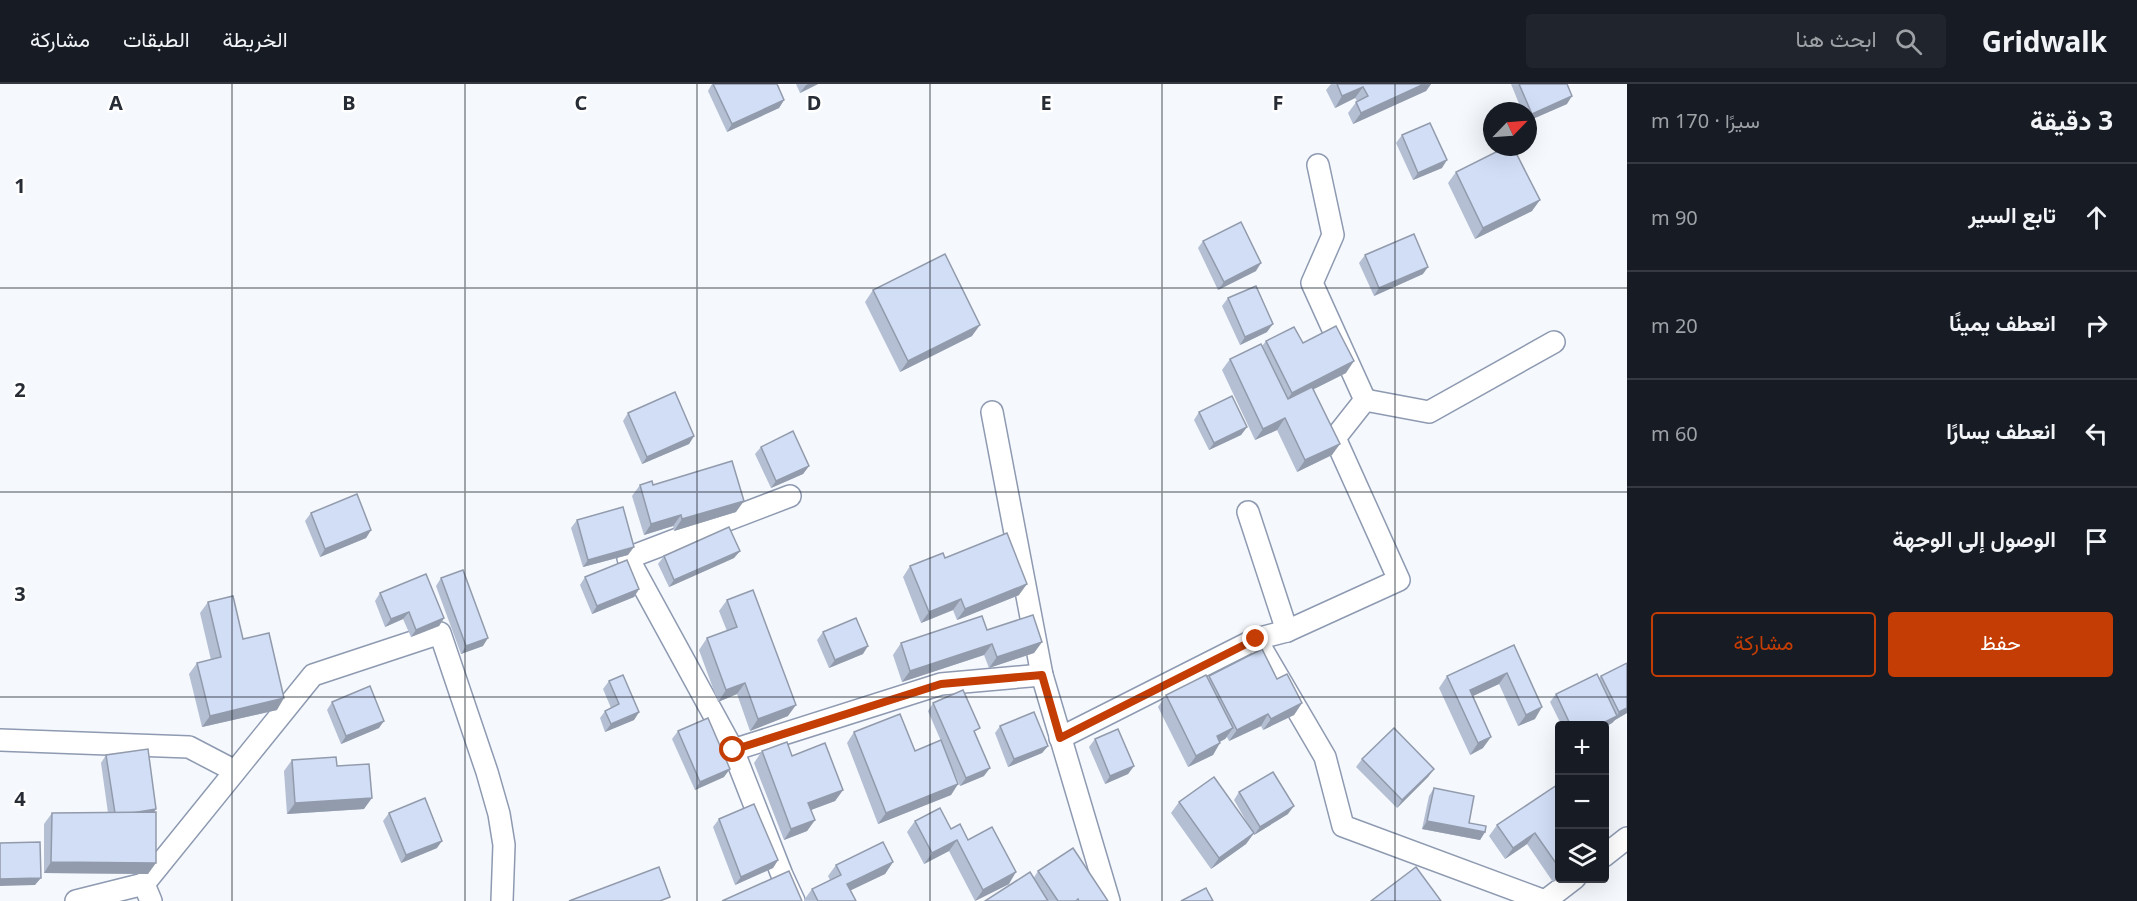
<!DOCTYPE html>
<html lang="ar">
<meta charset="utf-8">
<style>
:root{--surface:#171b24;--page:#20242c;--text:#f1f3f6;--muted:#9ea1a6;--line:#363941;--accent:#c43d04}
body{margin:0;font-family:"Noto Sans",Vazirmatn,sans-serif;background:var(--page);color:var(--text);direction:rtl}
.controls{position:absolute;right:18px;bottom:18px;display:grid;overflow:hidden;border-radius:6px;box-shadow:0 6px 24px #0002}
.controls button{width:54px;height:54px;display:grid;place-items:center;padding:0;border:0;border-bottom:2px solid var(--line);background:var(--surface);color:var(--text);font:30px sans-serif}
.compass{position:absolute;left:1483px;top:18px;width:54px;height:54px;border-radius:50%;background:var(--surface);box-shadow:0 6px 24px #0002;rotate:65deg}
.stop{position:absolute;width:18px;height:18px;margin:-14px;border:4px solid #c43d04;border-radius:50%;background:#fff}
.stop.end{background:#c43d04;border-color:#fff;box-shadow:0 2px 6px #0008}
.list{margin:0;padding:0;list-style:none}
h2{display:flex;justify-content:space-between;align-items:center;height:78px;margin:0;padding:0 24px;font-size:26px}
h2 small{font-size:20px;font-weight:400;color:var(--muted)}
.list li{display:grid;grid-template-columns:39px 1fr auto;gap:18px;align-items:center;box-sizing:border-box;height:108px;padding:0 24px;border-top:2px solid var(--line)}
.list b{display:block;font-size:22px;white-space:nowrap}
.list em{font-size:20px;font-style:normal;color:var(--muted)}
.actions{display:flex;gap:12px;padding:18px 24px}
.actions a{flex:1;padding:14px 0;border:2px solid var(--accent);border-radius:6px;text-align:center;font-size:21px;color:var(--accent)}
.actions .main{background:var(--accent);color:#fff}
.icon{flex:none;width:33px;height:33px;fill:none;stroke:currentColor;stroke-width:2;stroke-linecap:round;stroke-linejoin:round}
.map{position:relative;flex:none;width:1627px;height:817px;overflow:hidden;direction:ltr}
header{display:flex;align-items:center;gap:36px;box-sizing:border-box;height:84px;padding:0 30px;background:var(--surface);border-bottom:2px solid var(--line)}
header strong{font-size:28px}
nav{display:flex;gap:33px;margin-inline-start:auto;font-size:21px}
.search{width:420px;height:54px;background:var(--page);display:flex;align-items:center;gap:15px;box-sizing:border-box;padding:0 21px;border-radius:6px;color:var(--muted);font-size:22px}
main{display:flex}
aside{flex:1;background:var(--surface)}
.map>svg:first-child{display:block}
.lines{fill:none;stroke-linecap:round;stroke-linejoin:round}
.minor-casing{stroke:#8e9ab1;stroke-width:24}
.minor{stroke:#fff;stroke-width:21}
.wall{fill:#b4bfd4}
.shaded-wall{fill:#929bac}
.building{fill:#d1def6;stroke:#929bac;stroke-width:1.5}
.route{stroke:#c43d04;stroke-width:8}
.grid{fill:none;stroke:#272c35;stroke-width:1.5;stroke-opacity:0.55}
.grid-label{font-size:20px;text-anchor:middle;font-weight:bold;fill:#272c35;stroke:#fff;stroke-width:5;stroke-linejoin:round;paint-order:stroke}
</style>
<header>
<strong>Gridwalk</strong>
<div class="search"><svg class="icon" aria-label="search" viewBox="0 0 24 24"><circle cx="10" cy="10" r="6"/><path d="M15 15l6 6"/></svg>ابحث هنا</div>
<nav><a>الخريطة</a><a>الطبقات</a><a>مشاركة</a></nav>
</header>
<main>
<aside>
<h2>3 دقيقة<small>سيرًا · 170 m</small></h2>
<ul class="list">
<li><svg class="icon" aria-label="ahead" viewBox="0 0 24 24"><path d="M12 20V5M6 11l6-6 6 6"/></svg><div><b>تابع السير</b></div><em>90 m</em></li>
<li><svg class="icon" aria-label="right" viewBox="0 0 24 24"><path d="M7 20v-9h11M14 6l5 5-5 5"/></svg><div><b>انعطف يمينًا</b></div><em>20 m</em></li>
<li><svg class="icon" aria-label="left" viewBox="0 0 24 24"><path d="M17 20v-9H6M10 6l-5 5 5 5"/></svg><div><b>انعطف يسارًا</b></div><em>60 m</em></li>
<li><svg class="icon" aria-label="arrive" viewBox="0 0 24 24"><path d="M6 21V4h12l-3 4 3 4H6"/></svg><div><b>الوصول إلى الوجهة</b></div></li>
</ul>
<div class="actions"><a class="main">حفظ</a><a>مشاركة</a></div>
</aside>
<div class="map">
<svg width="1627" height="817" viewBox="0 0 1627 817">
<rect width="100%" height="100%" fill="#f5f8fd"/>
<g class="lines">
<g class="minor-casing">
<g id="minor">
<path d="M1365 316 1429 328 1554 258"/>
<path d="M992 328 1042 591 1109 817"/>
<path d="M790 412 628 474 733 666 782 791 794 817"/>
<path d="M1248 428 1287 547"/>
<path d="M1256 555 1325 673 1343 742 1545 817"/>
<path d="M1060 654 1256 555 1287 547 1399 496 1335 354 1365 316 1312 199 1333 151 1318 81"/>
<path d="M0 656 189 663 235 687"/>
<path d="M733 666 941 600 1042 591"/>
<path d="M1604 772 1627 754"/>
<path d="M144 800 313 591 440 549 487 688 499 730 504 761 502 817"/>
<path d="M76 817 144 800 151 817"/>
<path d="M1545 817 1575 794"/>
</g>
</g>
<use href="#minor" class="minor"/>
</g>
<g class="wall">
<path d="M712 0H777L784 16 779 24 727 48 708 7Z"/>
<path d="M796 0H818L800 9Z"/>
<path d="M1331 0H1431L1426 7 1353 40 1348 29 1357 17 1355 14 1335 24 1326 6Z"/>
<path d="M1511 0H1567V20L1528 37V27H1522Z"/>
<path d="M1402 51 1442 84 1413 96 1396 59Z"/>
<path d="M1456 88 1532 127 1475 155 1448 99Z"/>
<path d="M1203 157 1256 187 1218 206 1198 164Z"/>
<path d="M1365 171 1423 190 1374 212 1359 179Z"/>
<path d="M873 206 972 252 900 288 865 218Z"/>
<path d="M1228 214 1267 248 1240 261 1222 222Z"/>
<path d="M1266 257 1303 259 1346 289 1314 305 1332 371 1297 388 1277 346 1255 356 1222 286 1230 275 1262 262Z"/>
<path d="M1199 328 1247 343 1241 351 1209 366 1194 336Z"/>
<path d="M628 329 694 352 689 360 642 380 623 337Z"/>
<path d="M761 363 809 382 803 390 771 404 755 370Z"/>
<path d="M640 401H653L736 428 674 447 673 442 644 451 632 412Z"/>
<path d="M311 429 371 446 366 454 320 473 305 437Z"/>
<path d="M577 436 628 471 583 483 571 444Z"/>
<path d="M740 467 734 474 669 503 658 480 664 472Z"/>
<path d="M945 474 1019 511 957 536 953 526 921 539 903 493 910 482Z"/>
<path d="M585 493 639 505 634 513 592 530 580 501Z"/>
<path d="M441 494 483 562 461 570 436 502Z"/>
<path d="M380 509 444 534 439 542 411 553 403 535 385 543 375 517Z"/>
<path d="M727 516 788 632 750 647 737 610 718 618 699 566 707 554 727 547 719 527Z"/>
<path d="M208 518 243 555 277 626 202 643 189 590 197 579 211 576 200 529Z"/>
<path d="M987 546 1042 558 1034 569 989 584 984 571 902 598 893 571 901 559Z"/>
<path d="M823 548 863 570 829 584 817 556Z"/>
<path d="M1514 561 1535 635 1518 642 1499 600 1473 612 1483 664 1470 671 1439 604 1447 592Z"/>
<path d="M1627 579V629L1615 636 1612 639 1605 643V642H1562L1550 618 1556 610 1599 594 1601 592Z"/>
<path d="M1209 592 1277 595 1302 619 1294 631 1263 646 1261 642 1229 657 1227 653 1225 655 1220 658 1213 671 1188 683 1158 623 1166 611 1208 594Z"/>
<path d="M609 597 639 628 634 636 605 648 600 634 605 627 611 624 603 605Z"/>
<path d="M332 618 379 644 341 660 327 626Z"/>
<path d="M933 619 975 650 984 692 960 702 950 679 958 700 951 711 878 740 847 659 854 648 915 667 941 657 928 627Z"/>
<path d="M1000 642 1048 662 1042 669 1008 683 995 649Z"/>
<path d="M678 647 724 693 695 706 672 655Z"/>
<path d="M1095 655 1134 682 1128 690 1105 700 1089 663Z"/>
<path d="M762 667 792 672 843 706 835 717 811 726 815 736 807 747 784 756 754 679Z"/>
<path d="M106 671 156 725 154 728 148 790 44 789V740L52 729H108L101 679Z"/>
<path d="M1362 675 1434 685 1428 693 1397 724 1356 683Z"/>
<path d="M292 676 337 682 364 725 287 730 284 687Z"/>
<path d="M1434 704 1469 739 1485 748 1480 756 1422 745 1429 712Z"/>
<path d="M1560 705V794L1553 798 1527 760 1505 775 1489 752 1497 741Z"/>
<path d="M1239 708 1288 730 1254 751V749L1246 760 1211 785 1171 729 1179 718 1252 747 1234 716Z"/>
<path d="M389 729 437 764 401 779 383 737Z"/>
<path d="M719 735 778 776 773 784 735 801 713 743Z"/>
<path d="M915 737 951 745 968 756 1009 800 975 817 949 767 924 780 907 748Z"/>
<path d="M893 778 885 790 850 806 856 817H804V816L812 805 830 796 828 792 836 781Z"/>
<path d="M1038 787 1108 817H1048L1033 795Z"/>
</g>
<g class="shaded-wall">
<path d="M808 0H818L800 9 806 1Z"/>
<path d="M1424 0H1431L1426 7 1353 40 1361 29Z"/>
<path d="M1363 3 1355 14 1335 24 1342 12Z"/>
<path d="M1572 12 1567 20 1528 37 1532 30Z"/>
<path d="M784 16 779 24 727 48 732 40Z"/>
<path d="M1447 76 1442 84 1413 96 1418 89Z"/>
<path d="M1540 116 1532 127 1475 155 1483 144Z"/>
<path d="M1261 179 1256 187 1218 206 1224 198Z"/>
<path d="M1428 183 1423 190 1374 212 1379 204Z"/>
<path d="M1273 240 1267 248 1240 261 1245 253Z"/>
<path d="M980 241 972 252 900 288 908 277Z"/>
<path d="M1354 277 1346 289 1284 320 1292 309Z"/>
<path d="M1285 334 1277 346 1255 356 1263 345Z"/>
<path d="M1247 343 1241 351 1209 366 1214 359Z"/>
<path d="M694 352 689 360 642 380 647 373Z"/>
<path d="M1340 360 1332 371 1297 388 1305 376Z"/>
<path d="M809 382 803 390 771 404 776 397Z"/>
<path d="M744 417 736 428 674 447 682 435Z"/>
<path d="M681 431 673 442 644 451 651 440Z"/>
<path d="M371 446 366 454 320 473 325 465Z"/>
<path d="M634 463 628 471 583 483 588 476Z"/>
<path d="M740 467 734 474 669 503 674 496Z"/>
<path d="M1027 500 1019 511 957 536 965 525Z"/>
<path d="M639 505 634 513 592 530 597 522Z"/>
<path d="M961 515 953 526 921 539 929 528Z"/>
<path d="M409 528 403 535 385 543 391 535Z"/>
<path d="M444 534 439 542 411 553 416 546Z"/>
<path d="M488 554 483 562 461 570 466 562Z"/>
<path d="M1042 558 1034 569 989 584 997 573Z"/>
<path d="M992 560 984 571 902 598 910 587Z"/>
<path d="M868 562 863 570 829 584 835 576Z"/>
<path d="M1507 589 1499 600 1462 617 1470 606Z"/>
<path d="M745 599 737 610 718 618 726 606Z"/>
<path d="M284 614 277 626 202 643 210 632Z"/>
<path d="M1302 619 1294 631 1263 646 1271 635Z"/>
<path d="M796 621 788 632 750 647 758 635Z"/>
<path d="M1542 623 1535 635 1518 642 1526 631Z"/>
<path d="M1627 624V629L1615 636 1612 639 1605 643V642H1597L1617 632 1619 628Z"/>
<path d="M639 628 634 636 605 648 611 640Z"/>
<path d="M1268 630 1261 642 1229 657 1237 646Z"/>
<path d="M384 637 379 644 341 660 346 652Z"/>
<path d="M1233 644 1225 655 1209 663 1217 652Z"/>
<path d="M1491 653 1483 664 1470 671 1478 659Z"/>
<path d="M1220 659 1213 671 1188 683 1196 672Z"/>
<path d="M1048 662 1042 669 1008 683 1014 675Z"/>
<path d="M1134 682 1128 690 1105 700 1110 692Z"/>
<path d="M990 684 984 692 960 702 966 694Z"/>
<path d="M730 685 724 693 695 706 700 698Z"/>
<path d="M1434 685 1428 693 1397 724 1402 716Z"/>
<path d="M958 700 951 711 878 740 886 729Z"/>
<path d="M843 706 835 717 800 730 808 719Z"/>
<path d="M372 714 364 725 287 730 295 719Z"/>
<path d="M1294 722 1288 730 1254 751 1260 743Z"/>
<path d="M156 725 151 733 115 731Z"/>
<path d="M815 736 807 747 784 756 791 745Z"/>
<path d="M1427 737 1485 748 1480 756 1422 745Z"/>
<path d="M1254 749 1246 760 1211 785 1219 774Z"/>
<path d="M1535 749 1527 760 1505 775 1513 764Z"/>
<path d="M957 756 949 767 924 780 932 769Z"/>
<path d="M442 757 437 764 401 779 406 771Z"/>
<path d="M778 776 773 784 735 801 741 793Z"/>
<path d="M51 778 156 779 148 790 44 789Z"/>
<path d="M893 778 885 790 839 812 847 800Z"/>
<path d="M1016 788 1009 800 975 817 983 806Z"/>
<path d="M1560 789V794L1553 798Z"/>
<path d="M41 794 35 801 0 802V795Z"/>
</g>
<g class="building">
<path d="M713 0H777L784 16 732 40Z"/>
<path d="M1337 0H1424L1361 29 1356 18 1368 12 1363 3 1342 12Z"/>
<path d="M1519 0H1567L1572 12 1532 30Z"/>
<path d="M1430 39 1447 76 1418 89 1402 51Z"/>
<path d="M1506 63H1513L1540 116 1483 144 1456 88Z"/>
<path d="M1241 138 1261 179 1224 198 1203 157Z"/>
<path d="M1414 150 1428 183 1379 204 1365 171Z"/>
<path d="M945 170 980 241 908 277 873 206Z"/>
<path d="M1256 202 1273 240 1245 253 1228 214Z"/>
<path d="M1336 242 1354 277 1292 309 1266 257 1294 243 1303 259Z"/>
<path d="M1261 260 1288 315 1312 303 1340 360 1305 376 1285 334 1263 345 1230 275Z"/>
<path d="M675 308 694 352 647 373 628 329Z"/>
<path d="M1232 312 1247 343 1214 359 1199 328Z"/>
<path d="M793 347 809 382 776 397 761 363Z"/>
<path d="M732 377 744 417 682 435 681 431 651 440 640 401 652 397 653 401Z"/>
<path d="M357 410 371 446 325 465 311 429Z"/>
<path d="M623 423 634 463 588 476 577 436Z"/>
<path d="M729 443 740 467 674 496 664 472Z"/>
<path d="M1007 449 1027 500 965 525 961 515 929 528 910 482 943 469 945 474Z"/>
<path d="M627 476 639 505 597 522 585 493Z"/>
<path d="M463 486 488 554 466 562 441 494Z"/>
<path d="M426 490 444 534 416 546 409 528 391 535 380 509Z"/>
<path d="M753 506 796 621 758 635 745 599 726 606 707 554 737 543 727 516Z"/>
<path d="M233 512 243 555 269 549 284 614 210 632 197 579 221 573 208 518Z"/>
<path d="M1033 531 1042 558 997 573 992 560 910 587 901 559 982 532 987 546Z"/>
<path d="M856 534 868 562 835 576 823 548Z"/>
<path d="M1514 561 1542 623 1526 631 1507 589 1470 606 1491 653 1478 659 1447 592Z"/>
<path d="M1262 565 1277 595 1287 590 1302 619 1271 635 1268 630 1237 646 1209 592Z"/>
<path d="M1627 579V624L1619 628 1601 592Z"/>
<path d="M1597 590 1617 632 1597 642H1571L1556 610Z"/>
<path d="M623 591 639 628 611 640 605 627 619 620 609 597Z"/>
<path d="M1206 591 1233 644 1217 652 1220 659 1196 672 1166 611Z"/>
<path d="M370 602 384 637 346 652 332 618Z"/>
<path d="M963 606 980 644 974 647 990 684 966 694 933 619Z"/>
<path d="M1034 628 1048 662 1014 675 1000 642Z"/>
<path d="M900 630 915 667 941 656 958 700 886 729 854 648Z"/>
<path d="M708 634 730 685 700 698 678 647Z"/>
<path d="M1394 644 1434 685 1402 716 1362 675Z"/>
<path d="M1118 645 1134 682 1110 692 1095 655Z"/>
<path d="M787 658 792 672 825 659 843 706 808 719 815 736 791 745 762 667Z"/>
<path d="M148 665 156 725 132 729H115L106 671Z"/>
<path d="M336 673 337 682 369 680 372 714 295 719 292 676Z"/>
<path d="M1273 688 1294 722 1260 743 1239 708Z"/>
<path d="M1214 693 1254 749 1219 774 1179 718Z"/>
<path d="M1557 701 1560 705V785L1535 749 1513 764 1497 741Z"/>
<path d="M1434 704 1474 712 1469 739 1486 742 1485 748 1427 737Z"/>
<path d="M425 714 442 757 406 771 389 729Z"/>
<path d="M754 720 778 776 741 793 719 735Z"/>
<path d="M940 724 951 745 960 740 968 756 992 743 1016 788 983 806 957 756 932 769 915 737Z"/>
<path d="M156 728V779L51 778 52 729Z"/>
<path d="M40 758 41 794 0 795V759Z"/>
<path d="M883 758 893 778 847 800 856 817H818L812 805 841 791 836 781Z"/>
<path d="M1073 764 1108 817H1079L1078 815 1076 817H1058L1038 787Z"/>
<path d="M659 783 670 813 660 817H569Z"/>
<path d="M1416 783 1441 817H1371Z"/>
<path d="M789 787 802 817H722Z"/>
<path d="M1030 788 1048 817H985Z"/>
<path d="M1206 804 1213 817H1181Z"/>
</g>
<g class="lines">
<path class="route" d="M733 666 941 600 1042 591 1060 654 1256 555"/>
</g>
<path class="grid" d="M232 0V817M465 0V817M697 0V817M930 0V817M1162 0V817M1395 0V817M0 204H1627M0 408H1627M0 613H1627"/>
<g class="grid-label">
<text x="116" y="26">A</text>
<text x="349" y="26">B</text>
<text x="581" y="26">C</text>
<text x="814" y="26">D</text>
<text x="1046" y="26">E</text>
<text x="1278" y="26">F</text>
<text x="20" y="109">1</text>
<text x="20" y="313">2</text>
<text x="20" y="517">3</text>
<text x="20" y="722">4</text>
</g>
</svg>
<div class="controls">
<button>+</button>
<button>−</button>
<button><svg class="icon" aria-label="layers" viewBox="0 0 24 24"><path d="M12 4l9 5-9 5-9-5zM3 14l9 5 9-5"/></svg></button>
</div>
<svg class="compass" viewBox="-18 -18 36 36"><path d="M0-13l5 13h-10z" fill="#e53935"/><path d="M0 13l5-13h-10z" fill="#9ea1a6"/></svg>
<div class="stop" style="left:733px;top:666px"></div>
<div class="stop end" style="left:1256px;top:555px"></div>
</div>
</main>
